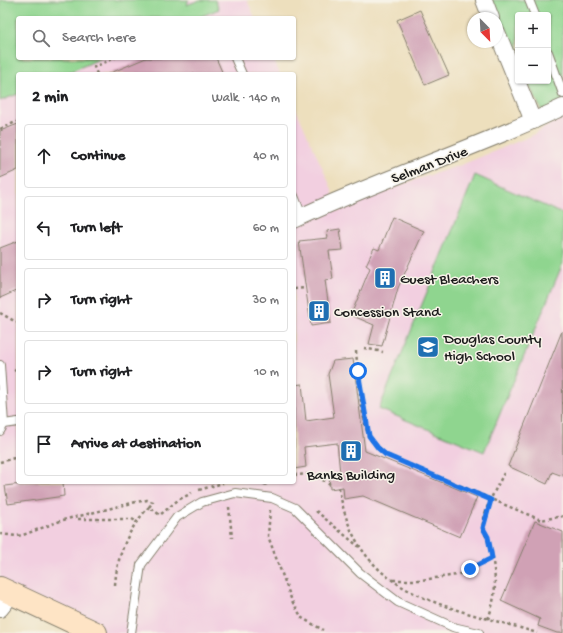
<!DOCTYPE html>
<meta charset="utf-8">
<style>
:root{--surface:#fff;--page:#f2f2f2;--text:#202124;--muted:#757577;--line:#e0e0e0}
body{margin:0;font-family:"Gochi Hand",sans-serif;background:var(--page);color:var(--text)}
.controls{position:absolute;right:12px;top:12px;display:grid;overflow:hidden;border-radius:4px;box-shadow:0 1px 3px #0004}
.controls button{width:36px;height:36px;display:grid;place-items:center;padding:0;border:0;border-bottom:1px solid var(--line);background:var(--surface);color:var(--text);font:20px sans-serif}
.compass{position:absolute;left:467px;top:12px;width:36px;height:36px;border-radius:50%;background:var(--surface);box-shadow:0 1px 3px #0004;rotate:156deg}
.stop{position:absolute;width:12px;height:12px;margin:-9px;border:3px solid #1a73e8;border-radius:50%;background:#fff}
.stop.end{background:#1a73e8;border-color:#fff;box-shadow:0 1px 4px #0008}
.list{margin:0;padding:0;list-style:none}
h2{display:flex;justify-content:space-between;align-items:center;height:52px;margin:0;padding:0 16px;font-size:17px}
h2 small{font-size:13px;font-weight:400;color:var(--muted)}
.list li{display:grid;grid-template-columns:26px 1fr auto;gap:12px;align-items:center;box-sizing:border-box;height:64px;margin:0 8px 8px;padding:0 8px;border:1px solid var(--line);border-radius:4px}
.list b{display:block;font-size:15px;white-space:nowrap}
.list em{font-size:13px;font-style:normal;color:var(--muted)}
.icon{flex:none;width:22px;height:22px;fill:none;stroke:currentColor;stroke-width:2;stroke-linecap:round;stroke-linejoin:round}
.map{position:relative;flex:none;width:563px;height:633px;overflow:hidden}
.search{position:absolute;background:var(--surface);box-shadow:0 1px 3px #0004;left:16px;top:16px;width:280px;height:44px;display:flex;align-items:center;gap:10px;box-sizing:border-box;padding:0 14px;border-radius:4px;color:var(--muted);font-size:15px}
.panel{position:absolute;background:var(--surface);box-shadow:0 1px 3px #0004;left:16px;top:72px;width:280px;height:412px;border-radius:4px}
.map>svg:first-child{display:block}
.built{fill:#f2cfe0}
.green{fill:#8fd58f;stroke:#567856}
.building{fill:#d0a1b5}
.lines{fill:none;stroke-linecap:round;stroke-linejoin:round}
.lane-casing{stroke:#847e6c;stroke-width:10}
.street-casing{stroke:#847e6c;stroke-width:18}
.secondary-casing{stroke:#847e6c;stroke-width:24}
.path{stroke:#847e6c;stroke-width:2.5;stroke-dasharray:3 3;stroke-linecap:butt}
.lane{stroke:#fff;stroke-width:8}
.street{stroke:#fff;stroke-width:16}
.secondary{stroke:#fee4c5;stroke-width:22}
.route{stroke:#1a73e8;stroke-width:5}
.labels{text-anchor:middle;stroke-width:3;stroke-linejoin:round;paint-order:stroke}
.street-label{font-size:15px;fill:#1c1c1c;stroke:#f7f3e8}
.poi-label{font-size:15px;fill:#1c1c1c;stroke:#f7f3e8;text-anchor:start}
</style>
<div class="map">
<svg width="563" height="633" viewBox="0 0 563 633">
<rect width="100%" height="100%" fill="#f7f3e8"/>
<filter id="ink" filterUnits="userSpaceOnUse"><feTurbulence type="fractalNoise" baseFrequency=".025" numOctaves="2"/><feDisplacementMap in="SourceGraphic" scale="8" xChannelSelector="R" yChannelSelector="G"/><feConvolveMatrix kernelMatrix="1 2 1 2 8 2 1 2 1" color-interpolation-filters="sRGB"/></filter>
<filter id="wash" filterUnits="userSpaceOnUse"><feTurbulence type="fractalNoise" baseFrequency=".012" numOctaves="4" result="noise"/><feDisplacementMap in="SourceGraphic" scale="16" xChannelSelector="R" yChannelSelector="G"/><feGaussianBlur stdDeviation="0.9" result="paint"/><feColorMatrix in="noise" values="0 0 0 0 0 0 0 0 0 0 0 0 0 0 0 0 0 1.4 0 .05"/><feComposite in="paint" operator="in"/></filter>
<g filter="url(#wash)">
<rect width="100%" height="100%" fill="#eddfbd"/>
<path class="built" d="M0 0H247L255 18H18V58H273L280 74H18V482H294V105L331 187 338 211 406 183 461 165 531 136 563 117V633H96L0 587Z"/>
<g class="green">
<path d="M0 0H189L186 5 200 0H215L219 9 197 18H18V58H102L65 74H18V94L0 101Z"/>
<path d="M486 0H563V103L542 111 527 81H548V15H518V64Z"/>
<path d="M475 175 563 214V263L484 452 379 409Z"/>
</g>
<g id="blocks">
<g class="building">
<path d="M420 10 449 75 425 85 397 20Z"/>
<path d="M146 58H216L223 74H108Z"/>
<path d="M18 124V170L0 178V131Z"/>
<path d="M392 217 424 231 398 288 382 346 369 344 374 325 351 315 370 268 366 265 374 248 379 250Z"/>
<path d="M340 229 343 250 329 251 333 279 325 280 331 323 311 326 299 241 328 238 327 231Z"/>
<path d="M18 241V290L0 298V248Z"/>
<path d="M562 331 563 476 552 472 547 484 508 466Z"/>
<path d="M353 359 365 451 477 497 460 537 363 496 344 499 343 487 330 489 329 474 340 473 337 443 304 447 306 467 294 469V385L302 384 306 421 334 417 328 374 333 361Z"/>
<path d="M37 482H63L64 496 8 504 5 486Z"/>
<path d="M535 521 563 532V633H557L538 626 540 619 501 601Z"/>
</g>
</g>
</g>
<g filter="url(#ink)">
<use href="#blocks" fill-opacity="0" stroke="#847e6c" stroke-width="1"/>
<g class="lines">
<g class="lane-casing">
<g id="lane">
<path d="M529 0 535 15"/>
<path d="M548 52 563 94"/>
<path d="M235 58 242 74"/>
<path d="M294 196 302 216"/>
<path d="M0 365 4 424 0 431"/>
<path d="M4 424 18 422"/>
<path d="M131 633 141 565 177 517 202 502 235 493 272 498 295 508 360 573 398 602 453 627 479 633"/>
</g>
</g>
<g class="street-casing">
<g id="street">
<path d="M484 0 491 18"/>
<path d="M497 32 533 121"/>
<path d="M294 220C382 178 475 149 563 107"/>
<path d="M0 609 12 594"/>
</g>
</g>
<g class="secondary-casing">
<path id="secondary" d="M0 588 96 633"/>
</g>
<g class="path">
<path d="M214 18H217"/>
<path d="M97 74 94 67 115 58"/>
<path d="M0 129 18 121"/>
<path d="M294 289 305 288"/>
<path d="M0 313 18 323"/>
<path d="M364 348 383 352"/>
<path d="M356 351C358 373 361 417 369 436 373 443 380 449 386 455L541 520 563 516"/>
<path d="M14 371 18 369"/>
<path d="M0 462 18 457"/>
<path d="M294 475 312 474 330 484"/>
<path d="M258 482 268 485"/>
<path d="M339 488C357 600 449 605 537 633"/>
<path d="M199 490 223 483"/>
<path d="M229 507 232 538"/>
<path d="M270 510 268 536 292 601 302 618 323 630"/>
<path d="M316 511 359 547"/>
<path d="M78 519H132L137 522"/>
<path d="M0 534 17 536 23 535 63 520 136 502 147 500 153 502 149 507"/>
<path d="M393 580H421L457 575 492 558"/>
<path d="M115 585C117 555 128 529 149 507L160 515 178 500 192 493"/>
<path d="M488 619C498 593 496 571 489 544 488 539 484 532 483 527 482 512 497 487 504 473"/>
</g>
<use href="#lane" class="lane"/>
<use href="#street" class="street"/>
<use href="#secondary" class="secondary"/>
</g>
</g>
<g class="lines" filter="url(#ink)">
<path class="route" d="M358 371 369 436 378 448 386 455 491 500 483 528 488 537 492 558 470 569"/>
</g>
<defs>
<g id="building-square" transform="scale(1.15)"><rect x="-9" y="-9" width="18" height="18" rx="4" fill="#1f6fb2" stroke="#f7f3e8"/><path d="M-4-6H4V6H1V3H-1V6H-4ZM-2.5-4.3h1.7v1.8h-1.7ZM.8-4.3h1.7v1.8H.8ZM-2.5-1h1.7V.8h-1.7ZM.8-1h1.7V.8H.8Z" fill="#fff"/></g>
<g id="school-square" transform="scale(1.15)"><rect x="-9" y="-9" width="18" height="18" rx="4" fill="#1f6fb2" stroke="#f7f3e8"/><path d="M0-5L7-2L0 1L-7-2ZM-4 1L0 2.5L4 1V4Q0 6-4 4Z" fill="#fff"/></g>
</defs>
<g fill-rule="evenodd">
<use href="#building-square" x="385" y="278"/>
<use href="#building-square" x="319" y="311"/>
<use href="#school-square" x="428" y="347"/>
<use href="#building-square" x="351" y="451"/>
</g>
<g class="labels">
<g class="street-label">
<text transform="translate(429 164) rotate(-21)" y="5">Selman Drive</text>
</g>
<g class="poi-label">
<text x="400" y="283">Guest Bleachers</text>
<text x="334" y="316">Concession Stand</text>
<text x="444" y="343">Douglas County<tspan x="444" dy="17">High School</tspan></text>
<text x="351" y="479" text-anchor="middle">Banks Building</text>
</g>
</g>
</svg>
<div class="controls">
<button>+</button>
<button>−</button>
</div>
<svg class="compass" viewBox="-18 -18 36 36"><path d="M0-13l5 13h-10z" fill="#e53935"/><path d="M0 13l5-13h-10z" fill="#757577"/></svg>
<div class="stop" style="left:358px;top:371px"></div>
<div class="stop end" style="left:470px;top:569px"></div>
<div class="search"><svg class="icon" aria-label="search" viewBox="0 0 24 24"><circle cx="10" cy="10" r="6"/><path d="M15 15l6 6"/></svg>Search here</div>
<section class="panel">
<h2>2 min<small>Walk · 140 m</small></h2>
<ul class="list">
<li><svg class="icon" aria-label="ahead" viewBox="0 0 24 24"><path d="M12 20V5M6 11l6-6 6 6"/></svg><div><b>Continue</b></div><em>40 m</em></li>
<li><svg class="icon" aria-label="left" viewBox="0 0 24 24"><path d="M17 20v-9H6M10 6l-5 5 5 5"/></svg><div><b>Turn left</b></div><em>60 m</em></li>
<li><svg class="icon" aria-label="right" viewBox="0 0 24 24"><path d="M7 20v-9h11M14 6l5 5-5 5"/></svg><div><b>Turn right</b></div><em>30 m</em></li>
<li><svg class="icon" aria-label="right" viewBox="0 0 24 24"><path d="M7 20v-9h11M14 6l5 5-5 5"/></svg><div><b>Turn right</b></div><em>10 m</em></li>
<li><svg class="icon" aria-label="arrive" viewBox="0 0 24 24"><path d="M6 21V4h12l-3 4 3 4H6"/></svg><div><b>Arrive at destination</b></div></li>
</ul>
</section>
</div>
